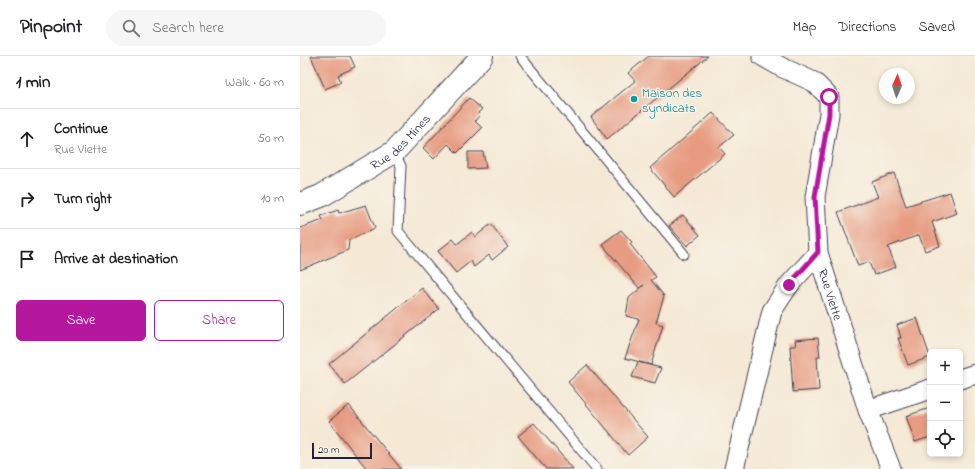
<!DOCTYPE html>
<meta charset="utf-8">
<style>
:root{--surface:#fff;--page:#f6f6f6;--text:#202124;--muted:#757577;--line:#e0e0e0;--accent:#b5179e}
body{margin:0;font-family:"Indie Flower",sans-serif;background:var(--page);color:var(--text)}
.controls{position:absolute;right:12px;bottom:12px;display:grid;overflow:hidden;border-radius:6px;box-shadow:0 2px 6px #0003}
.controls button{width:36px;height:36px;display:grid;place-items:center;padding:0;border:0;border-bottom:1px solid var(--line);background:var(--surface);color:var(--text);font:20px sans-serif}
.compass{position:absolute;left:579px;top:12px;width:36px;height:36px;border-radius:50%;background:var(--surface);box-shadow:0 2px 6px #0003;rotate:3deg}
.scale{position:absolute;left:12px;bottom:10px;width:60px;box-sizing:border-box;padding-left:4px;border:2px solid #22223b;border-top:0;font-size:11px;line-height:14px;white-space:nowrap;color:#22223b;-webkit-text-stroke:3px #f7f3e8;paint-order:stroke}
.stop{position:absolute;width:12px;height:12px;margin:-9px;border:3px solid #b5179e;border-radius:50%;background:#fff}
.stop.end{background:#b5179e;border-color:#fff;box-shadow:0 1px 4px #0008}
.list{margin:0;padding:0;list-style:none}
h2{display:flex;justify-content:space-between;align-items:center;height:52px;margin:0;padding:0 16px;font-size:17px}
h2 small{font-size:13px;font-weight:400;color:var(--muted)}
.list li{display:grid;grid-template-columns:26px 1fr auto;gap:12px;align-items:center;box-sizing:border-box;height:60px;padding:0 16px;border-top:1px solid var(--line)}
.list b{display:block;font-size:15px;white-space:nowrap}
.list p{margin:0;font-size:13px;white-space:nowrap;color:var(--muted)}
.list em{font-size:13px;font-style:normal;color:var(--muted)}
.actions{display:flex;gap:8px;padding:12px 16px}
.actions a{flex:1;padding:9px 0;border:1px solid var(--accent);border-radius:6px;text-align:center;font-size:14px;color:var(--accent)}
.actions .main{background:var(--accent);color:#fff}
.icon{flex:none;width:22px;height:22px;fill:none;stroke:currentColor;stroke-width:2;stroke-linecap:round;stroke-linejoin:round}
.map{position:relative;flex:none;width:675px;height:413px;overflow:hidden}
header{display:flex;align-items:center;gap:24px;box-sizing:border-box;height:56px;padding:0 20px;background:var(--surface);border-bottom:1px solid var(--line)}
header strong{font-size:19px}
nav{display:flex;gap:22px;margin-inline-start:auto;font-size:14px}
.search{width:280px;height:36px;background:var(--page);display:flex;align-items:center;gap:10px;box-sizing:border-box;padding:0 14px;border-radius:22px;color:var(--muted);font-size:15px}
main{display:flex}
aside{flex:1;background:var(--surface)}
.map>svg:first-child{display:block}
.building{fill:#e79c82}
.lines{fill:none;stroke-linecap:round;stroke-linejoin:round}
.service-casing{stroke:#424052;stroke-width:11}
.minor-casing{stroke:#424052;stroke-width:21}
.tertiary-casing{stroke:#424052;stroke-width:24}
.service{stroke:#fff;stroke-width:9}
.minor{stroke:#fff;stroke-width:19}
.tertiary{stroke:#fff;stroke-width:22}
.route{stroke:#b5179e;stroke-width:5}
.culture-dot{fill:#0f9aa8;stroke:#f7f3e8;stroke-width:1.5}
.labels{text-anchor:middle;stroke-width:3;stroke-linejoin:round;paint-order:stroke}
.culture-label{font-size:13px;fill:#0d838f;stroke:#f7f3e8;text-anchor:start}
.street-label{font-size:13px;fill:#22223b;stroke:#f7f3e8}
</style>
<header>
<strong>Pinpoint</strong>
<div class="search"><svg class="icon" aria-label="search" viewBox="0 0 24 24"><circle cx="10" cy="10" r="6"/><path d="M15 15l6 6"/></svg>Search here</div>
<nav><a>Map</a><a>Directions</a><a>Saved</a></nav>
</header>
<main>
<aside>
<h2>1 min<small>Walk · 60 m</small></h2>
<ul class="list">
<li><svg class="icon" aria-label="ahead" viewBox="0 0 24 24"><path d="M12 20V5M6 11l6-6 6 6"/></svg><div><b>Continue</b><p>Rue Viette</p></div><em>50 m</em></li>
<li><svg class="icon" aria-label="right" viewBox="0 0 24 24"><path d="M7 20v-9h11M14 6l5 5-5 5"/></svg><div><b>Turn right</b></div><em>10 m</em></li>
<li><svg class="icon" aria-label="arrive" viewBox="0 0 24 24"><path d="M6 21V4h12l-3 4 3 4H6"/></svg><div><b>Arrive at destination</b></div></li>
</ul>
<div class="actions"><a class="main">Save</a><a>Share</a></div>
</aside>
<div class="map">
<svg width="675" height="413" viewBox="0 0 675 413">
<rect width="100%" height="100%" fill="#f7f3e8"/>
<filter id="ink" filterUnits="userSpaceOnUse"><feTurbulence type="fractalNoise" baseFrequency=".025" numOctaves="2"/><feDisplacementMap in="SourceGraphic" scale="8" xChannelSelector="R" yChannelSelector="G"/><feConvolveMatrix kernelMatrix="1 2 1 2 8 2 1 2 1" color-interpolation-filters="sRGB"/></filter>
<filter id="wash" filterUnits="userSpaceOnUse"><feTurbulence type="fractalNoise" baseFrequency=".012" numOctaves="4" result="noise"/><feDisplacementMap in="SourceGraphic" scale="16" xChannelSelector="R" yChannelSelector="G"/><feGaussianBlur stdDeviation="0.9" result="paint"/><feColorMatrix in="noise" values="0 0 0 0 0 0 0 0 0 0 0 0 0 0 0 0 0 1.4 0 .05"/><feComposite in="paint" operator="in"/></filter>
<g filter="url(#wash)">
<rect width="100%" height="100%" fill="#f5e9d6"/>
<g id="blocks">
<g class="building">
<path d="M11 0H50L55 11 38 19 41 26 25 33Z"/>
<path d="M349 0H408L307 83 291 61 335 25 328 17Z"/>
<path d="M169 42 182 53 178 57 180 59 175 65 182 72 157 97 148 88 134 103 123 92Z"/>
<path d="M413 57 434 79 419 91 425 98 374 141 350 112Z"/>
<path d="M168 96H183L186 112 168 113Z"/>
<path d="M594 117 606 150 650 136 657 157 632 166 640 190 625 195 619 179 588 191 596 211 574 219 569 206 558 210 538 156 578 141 572 126Z"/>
<path d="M66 149 75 172 49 184 48 194 0 214V172L23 164 21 160 38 154 39 157Z"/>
<path d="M383 159 400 179 387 190 369 170Z"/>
<path d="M191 168 208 191 192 204 189 199 174 211 171 205 156 217 138 195 153 183 157 188 172 176 175 181Z"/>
<path d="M321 174 332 186 330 188 356 221 351 224 364 240 356 267 363 269 351 309 325 302 339 263 326 260 329 242 344 229 339 232 302 188Z"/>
<path d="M122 232 139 253 45 328 29 308Z"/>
<path d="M617 262 630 301 608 309 598 282H601L597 269Z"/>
<path d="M518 282 520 301H517L519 334 493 336 490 290H496L495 284Z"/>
<path d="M338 306 361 312 355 327 332 321Z"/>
<path d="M287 309 348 381 328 399 268 326Z"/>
<path d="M49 349 101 413H67L29 365Z"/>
<path d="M630 352V381L615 386 606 360Z"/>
<path d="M234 367 273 413H246L218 380Z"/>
</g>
</g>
</g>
<g filter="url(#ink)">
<use href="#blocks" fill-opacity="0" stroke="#424052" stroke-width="1"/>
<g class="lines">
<g class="service-casing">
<g id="service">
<path d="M220 0 384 198"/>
<path d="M94 96 101 110 98 175 297 413"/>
</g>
</g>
<g class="minor-casing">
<g id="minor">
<path id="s1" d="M462 0 481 11 514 26 529 41V58L515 141 518 197 568 354 591 413"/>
<path d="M660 323 675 318"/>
<path d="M568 354 630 333"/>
<path d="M434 413 472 255 489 229 518 197"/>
</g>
</g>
<g class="tertiary-casing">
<g id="tertiary">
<path id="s2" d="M0 148 21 140 94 96 182 0"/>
</g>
</g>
<use href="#service" class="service"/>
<use href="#minor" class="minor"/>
<use href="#tertiary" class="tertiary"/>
</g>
</g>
<g class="lines" filter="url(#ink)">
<path class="route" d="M489 229 518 196 515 141 529 58V41"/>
</g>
<circle class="culture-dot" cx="334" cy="43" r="4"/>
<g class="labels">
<g class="culture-label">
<text x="342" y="41">Maison des<tspan x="342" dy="15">syndicats</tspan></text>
</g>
<g class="street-label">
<text dy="5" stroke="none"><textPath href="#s2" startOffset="119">Rue des Mines</textPath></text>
<text dy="5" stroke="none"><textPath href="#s1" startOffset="280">Rue Viette</textPath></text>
</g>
</g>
</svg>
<div class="controls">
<button>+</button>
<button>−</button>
<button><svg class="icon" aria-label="locate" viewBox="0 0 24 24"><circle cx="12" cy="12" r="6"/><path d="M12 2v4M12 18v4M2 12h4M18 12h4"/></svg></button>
</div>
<svg class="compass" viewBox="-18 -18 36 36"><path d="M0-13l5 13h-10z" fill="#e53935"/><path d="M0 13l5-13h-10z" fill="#757577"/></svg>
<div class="scale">20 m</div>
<div class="stop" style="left:529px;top:41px"></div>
<div class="stop end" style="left:489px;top:229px"></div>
</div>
</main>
